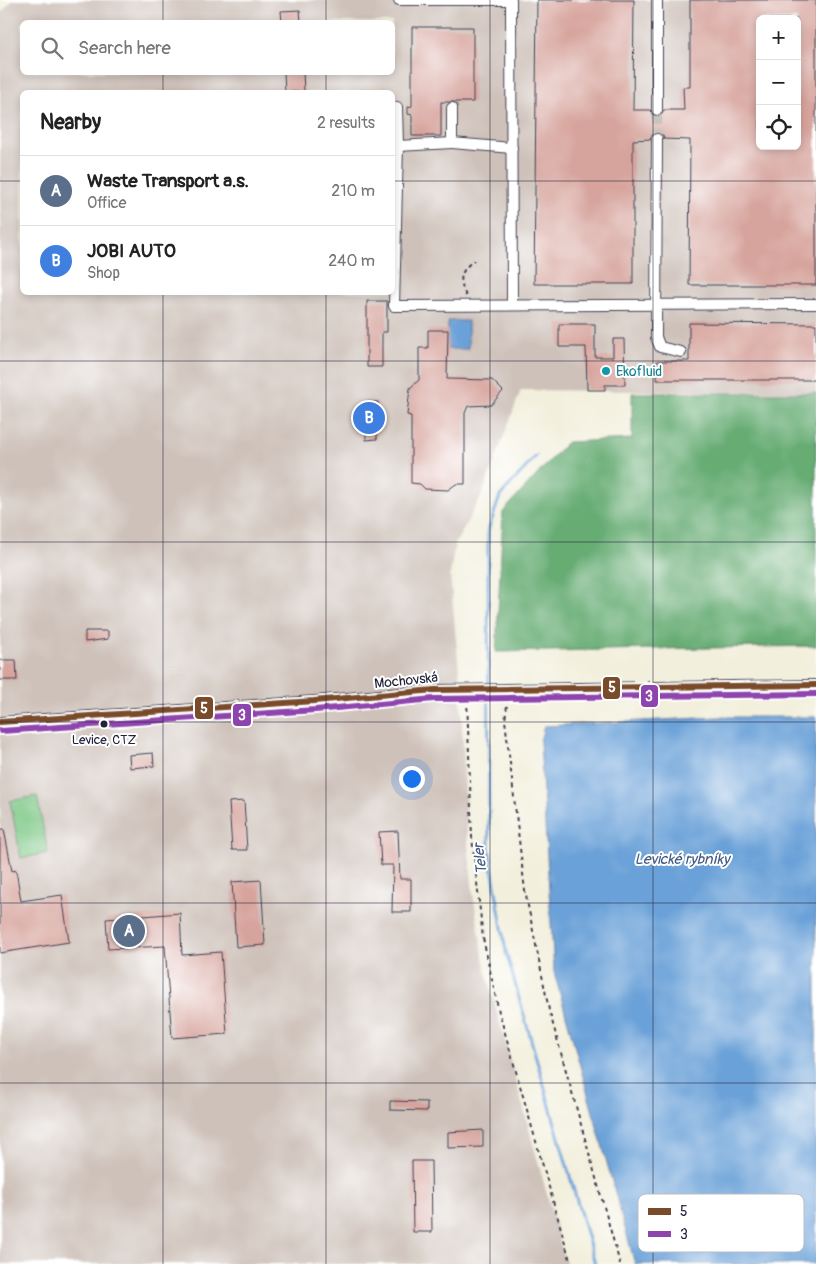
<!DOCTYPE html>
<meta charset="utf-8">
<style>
:root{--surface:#fff;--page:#f2f2f2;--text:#222;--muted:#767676;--line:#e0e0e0;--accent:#7c3aed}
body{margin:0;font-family:Pangolin,sans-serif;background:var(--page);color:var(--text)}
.controls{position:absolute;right:15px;top:15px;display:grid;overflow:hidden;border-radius:8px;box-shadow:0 2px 8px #0003}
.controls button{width:45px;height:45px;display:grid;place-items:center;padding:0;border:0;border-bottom:1px solid var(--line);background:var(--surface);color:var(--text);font:25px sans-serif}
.you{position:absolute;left:411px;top:778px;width:18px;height:18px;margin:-12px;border:4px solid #fff;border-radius:50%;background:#1a73e8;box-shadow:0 0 0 8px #1a73e833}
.badge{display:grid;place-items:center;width:32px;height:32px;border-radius:50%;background:var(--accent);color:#fff;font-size:16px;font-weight:700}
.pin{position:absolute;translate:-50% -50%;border:2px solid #fff;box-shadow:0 1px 5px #0006}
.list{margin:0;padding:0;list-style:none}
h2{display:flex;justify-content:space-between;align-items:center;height:65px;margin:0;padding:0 20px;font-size:21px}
h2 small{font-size:16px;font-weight:400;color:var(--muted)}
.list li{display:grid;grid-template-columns:32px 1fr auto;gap:15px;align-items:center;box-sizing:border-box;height:70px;padding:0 20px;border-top:1px solid var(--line)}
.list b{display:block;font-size:19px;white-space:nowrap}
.list p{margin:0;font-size:16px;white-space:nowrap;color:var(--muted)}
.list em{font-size:16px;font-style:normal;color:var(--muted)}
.icon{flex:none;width:28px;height:28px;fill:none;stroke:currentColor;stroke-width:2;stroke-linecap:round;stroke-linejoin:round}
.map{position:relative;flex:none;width:816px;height:1264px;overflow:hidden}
.search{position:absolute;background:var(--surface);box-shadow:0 2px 8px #0003;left:20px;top:20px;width:375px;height:55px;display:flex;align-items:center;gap:12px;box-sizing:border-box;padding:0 18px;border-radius:8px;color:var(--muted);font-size:19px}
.panel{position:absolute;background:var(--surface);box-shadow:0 2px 8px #0003;left:20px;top:90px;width:375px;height:205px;border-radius:8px}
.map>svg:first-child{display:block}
.industrial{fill:#cec1b9;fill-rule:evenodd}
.green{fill:#7ec886;stroke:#507560}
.forest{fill:#66ac73;stroke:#446757}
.water{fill:#6ba1d8;stroke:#46628a}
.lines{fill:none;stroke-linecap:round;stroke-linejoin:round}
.stream{stroke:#6ba1d8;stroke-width:3}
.building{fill:#d7a49d;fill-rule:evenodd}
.minor-tunnel{stroke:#c8c6bc;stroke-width:10;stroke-dasharray:10 5;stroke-linecap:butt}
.minor-casing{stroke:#414153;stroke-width:12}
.path{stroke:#414153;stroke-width:2;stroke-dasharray:4 4;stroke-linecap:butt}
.minor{stroke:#fff;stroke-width:10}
.bus-1-casing{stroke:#fff;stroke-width:10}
.bus-2-casing{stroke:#fff;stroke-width:10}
.bus-1{stroke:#7a4b2a;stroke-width:6}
.bus-2{stroke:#8e44ad;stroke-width:6}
.grid{fill:none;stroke:#22223b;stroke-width:1;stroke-opacity:0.55}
.culture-dot{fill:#0f9aa8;stroke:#fff;stroke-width:2}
.bus-dot{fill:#22223b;stroke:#fff;stroke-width:2}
.labels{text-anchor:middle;stroke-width:4;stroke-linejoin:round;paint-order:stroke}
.bus-label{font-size:13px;fill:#22223b;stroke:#fff}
.culture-label{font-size:14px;fill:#0d838f;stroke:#fff;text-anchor:start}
.street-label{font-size:14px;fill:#22223b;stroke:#fff}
.water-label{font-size:15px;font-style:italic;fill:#435b82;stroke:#fff}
.key{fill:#fff;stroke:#bdbdc4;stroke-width:1}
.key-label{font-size:14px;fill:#22223b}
.line-badge{stroke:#fff;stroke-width:2}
.badge-label{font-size:14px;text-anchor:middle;font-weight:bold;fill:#fff}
</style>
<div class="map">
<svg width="816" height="1264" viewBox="0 0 816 1264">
<rect width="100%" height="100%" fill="#fff"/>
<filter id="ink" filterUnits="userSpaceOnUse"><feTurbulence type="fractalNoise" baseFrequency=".02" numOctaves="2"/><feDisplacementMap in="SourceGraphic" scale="10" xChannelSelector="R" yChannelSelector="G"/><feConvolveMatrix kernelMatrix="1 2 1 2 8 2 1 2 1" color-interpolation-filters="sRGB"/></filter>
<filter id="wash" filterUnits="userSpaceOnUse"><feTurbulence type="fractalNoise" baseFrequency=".0096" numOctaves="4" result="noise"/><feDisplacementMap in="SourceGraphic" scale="20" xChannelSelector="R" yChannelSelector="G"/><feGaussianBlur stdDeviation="1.12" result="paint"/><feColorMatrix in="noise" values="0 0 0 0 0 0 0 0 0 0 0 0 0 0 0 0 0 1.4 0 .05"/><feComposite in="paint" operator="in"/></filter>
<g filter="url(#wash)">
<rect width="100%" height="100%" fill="#f2efdc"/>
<path class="industrial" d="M13 0H816V393L521 390 482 495 455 544 450 574 460 682 467 833 473 894 485 968 566 1264H0V14ZM760 19H797V146H760ZM22 22H392V72H22ZM22 92H392V292H22Z"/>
<path class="green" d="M37 796 48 853 21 858 10 801Z"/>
<path class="forest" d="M632 393H816V646L496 652 503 512 567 442 632 439Z"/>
<g class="water">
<path d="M448 321H468V349H447Z"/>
<path d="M719 717H816V1264H635L554 972 540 742 544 726Z"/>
</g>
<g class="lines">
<path class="stream" d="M537 455 500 496 488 531 489 849 506 952 595 1264"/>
</g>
<g id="blocks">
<g class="building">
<path d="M537 0H634L633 110H650L657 117 661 116 664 110H684L683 87H690V0H816V285H689L690 140 664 139 663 135 658 132 653 133 650 139 633 140V284H534ZM760 19H797V146H760Z"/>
<path d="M300 10 301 22H282L281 11Z"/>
<path d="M412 27H473V102H441V136H412V115L408 114V107L412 106Z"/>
<path d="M284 72H303L304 92H285Z"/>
<path d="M367 301H387V332H382V367H367Z"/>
<path d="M689 323 816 324V380H657V361H689Z"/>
<path d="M559 324H595V357H613V339H624L625 385H605V390H587L586 347H559Z"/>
<path d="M428 330H448L447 379 492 380 503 391 491 405 468 406 465 413V484H456L448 490 425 489 420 484 411 483V416L407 415 410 388 419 380V348H428Z"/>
<path d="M366 402H378L377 439 366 440Z"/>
<path d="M85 631H108V639L85 642Z"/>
<path d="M0 660H16L17 680H0Z"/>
<path d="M153 753 154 766 130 768 129 755Z"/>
<path d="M244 801 247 850H232L229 802Z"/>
<path d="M0 829H4L12 871 16 870 21 901 62 895 69 942 0 953Z"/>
<path d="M398 831 400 879H411V912H392L393 865H381L379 832Z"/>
<path d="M261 880 265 945 236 947 232 882Z"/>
<path d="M180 913 182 955 221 952 227 1034 172 1038 165 946 108 949 106 919Z"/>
<path d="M390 1101 427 1102V1111L390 1110Z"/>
<path d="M483 1130V1147L448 1148V1132Z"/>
<path d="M412 1161H431L432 1232H413Z"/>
</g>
</g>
</g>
<g filter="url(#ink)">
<use href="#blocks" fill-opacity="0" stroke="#414153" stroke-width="1"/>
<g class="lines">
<path class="minor-tunnel" d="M657 139V110"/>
<g class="minor-casing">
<g id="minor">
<path d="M399 0H511"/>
<path d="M511 0 512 304"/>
<path d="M397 107 398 146 452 143"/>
<path d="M452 108V143L512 148"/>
<path d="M657 110V0"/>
<path d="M657 139 656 337 660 347 681 352"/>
<path d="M398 146 394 306 816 304"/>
<path d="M0 722 314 701 434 690 816 685"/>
</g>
</g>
<g class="path">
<path d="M466 296C458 279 460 271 474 260"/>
<path d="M508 698 505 720 525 891 549 1010 620 1264"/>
<path d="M467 699 472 837 483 938 499 1012 571 1264"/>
<path d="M467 702 525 700"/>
</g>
<use href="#minor" class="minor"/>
<g class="bus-1-casing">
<path id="bus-1" d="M0 722 314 701 434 690 816 685"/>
</g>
<g class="bus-2-casing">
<path id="bus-2" d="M1 731 315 710 434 699 816 694"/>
</g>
<use href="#bus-1" class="bus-1"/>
<use href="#bus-2" class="bus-2"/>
</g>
</g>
<path class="grid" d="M163 0V22M326 0V22M490 0V1264M653 0V1264M163 72V92M326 72V92M0 181H22M392 181H816M163 292V1264M326 292V1264M0 361H816M0 542H816M0 722H816M0 903H816M0 1083H816"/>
<circle class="culture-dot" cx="606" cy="371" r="5"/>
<circle class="bus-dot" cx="104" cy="724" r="4.5"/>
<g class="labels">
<g class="bus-label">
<text x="104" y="744">Levice, CTZ</text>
</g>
<g class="culture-label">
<text x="616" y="376">Ekofluid</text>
</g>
<g class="street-label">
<text transform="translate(406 680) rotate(-6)" y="5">Mochovská</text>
</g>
<g class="water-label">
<text transform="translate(480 859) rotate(-97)" y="5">Teler</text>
<text x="682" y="864">Levické rybníky</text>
</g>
</g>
<rect x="638" y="1194" width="166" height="58" rx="8" class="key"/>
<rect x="648" y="1208" width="23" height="7" fill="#7a4b2a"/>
<rect x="648" y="1231" width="23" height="6" fill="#8e44ad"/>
<g class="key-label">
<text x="680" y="1216">5</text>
<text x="680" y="1239">3</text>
</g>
<g class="line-badge">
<rect x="602" y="676" width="19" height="24" rx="5" fill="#7a4b2a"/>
<rect x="640" y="684" width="19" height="24" rx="5" fill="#8e44ad"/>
<rect x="194" y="696" width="20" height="24" rx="5" fill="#7a4b2a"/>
<rect x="232" y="703" width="20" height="24" rx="5" fill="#8e44ad"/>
</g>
<g class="badge-label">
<text x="612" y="692">5</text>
<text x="649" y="701">3</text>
<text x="204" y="713">5</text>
<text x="242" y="720">3</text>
</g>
</svg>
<div class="controls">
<button>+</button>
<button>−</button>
<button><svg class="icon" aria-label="locate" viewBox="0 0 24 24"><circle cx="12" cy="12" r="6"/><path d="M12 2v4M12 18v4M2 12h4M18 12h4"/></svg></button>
</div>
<div class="you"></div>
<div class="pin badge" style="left:129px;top:931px;background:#5c6f8a">A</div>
<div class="pin badge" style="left:369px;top:418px;background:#3f7fe0">B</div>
<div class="search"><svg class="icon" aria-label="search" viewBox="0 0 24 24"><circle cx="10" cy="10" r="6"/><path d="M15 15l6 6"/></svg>Search here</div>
<section class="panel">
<h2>Nearby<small>2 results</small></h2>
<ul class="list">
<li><span class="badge" style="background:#5c6f8a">A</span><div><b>Waste Transport a.s.</b><p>Office</p></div><em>210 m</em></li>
<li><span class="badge" style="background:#3f7fe0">B</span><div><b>JOBI AUTO</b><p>Shop</p></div><em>240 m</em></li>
</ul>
</section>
</div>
